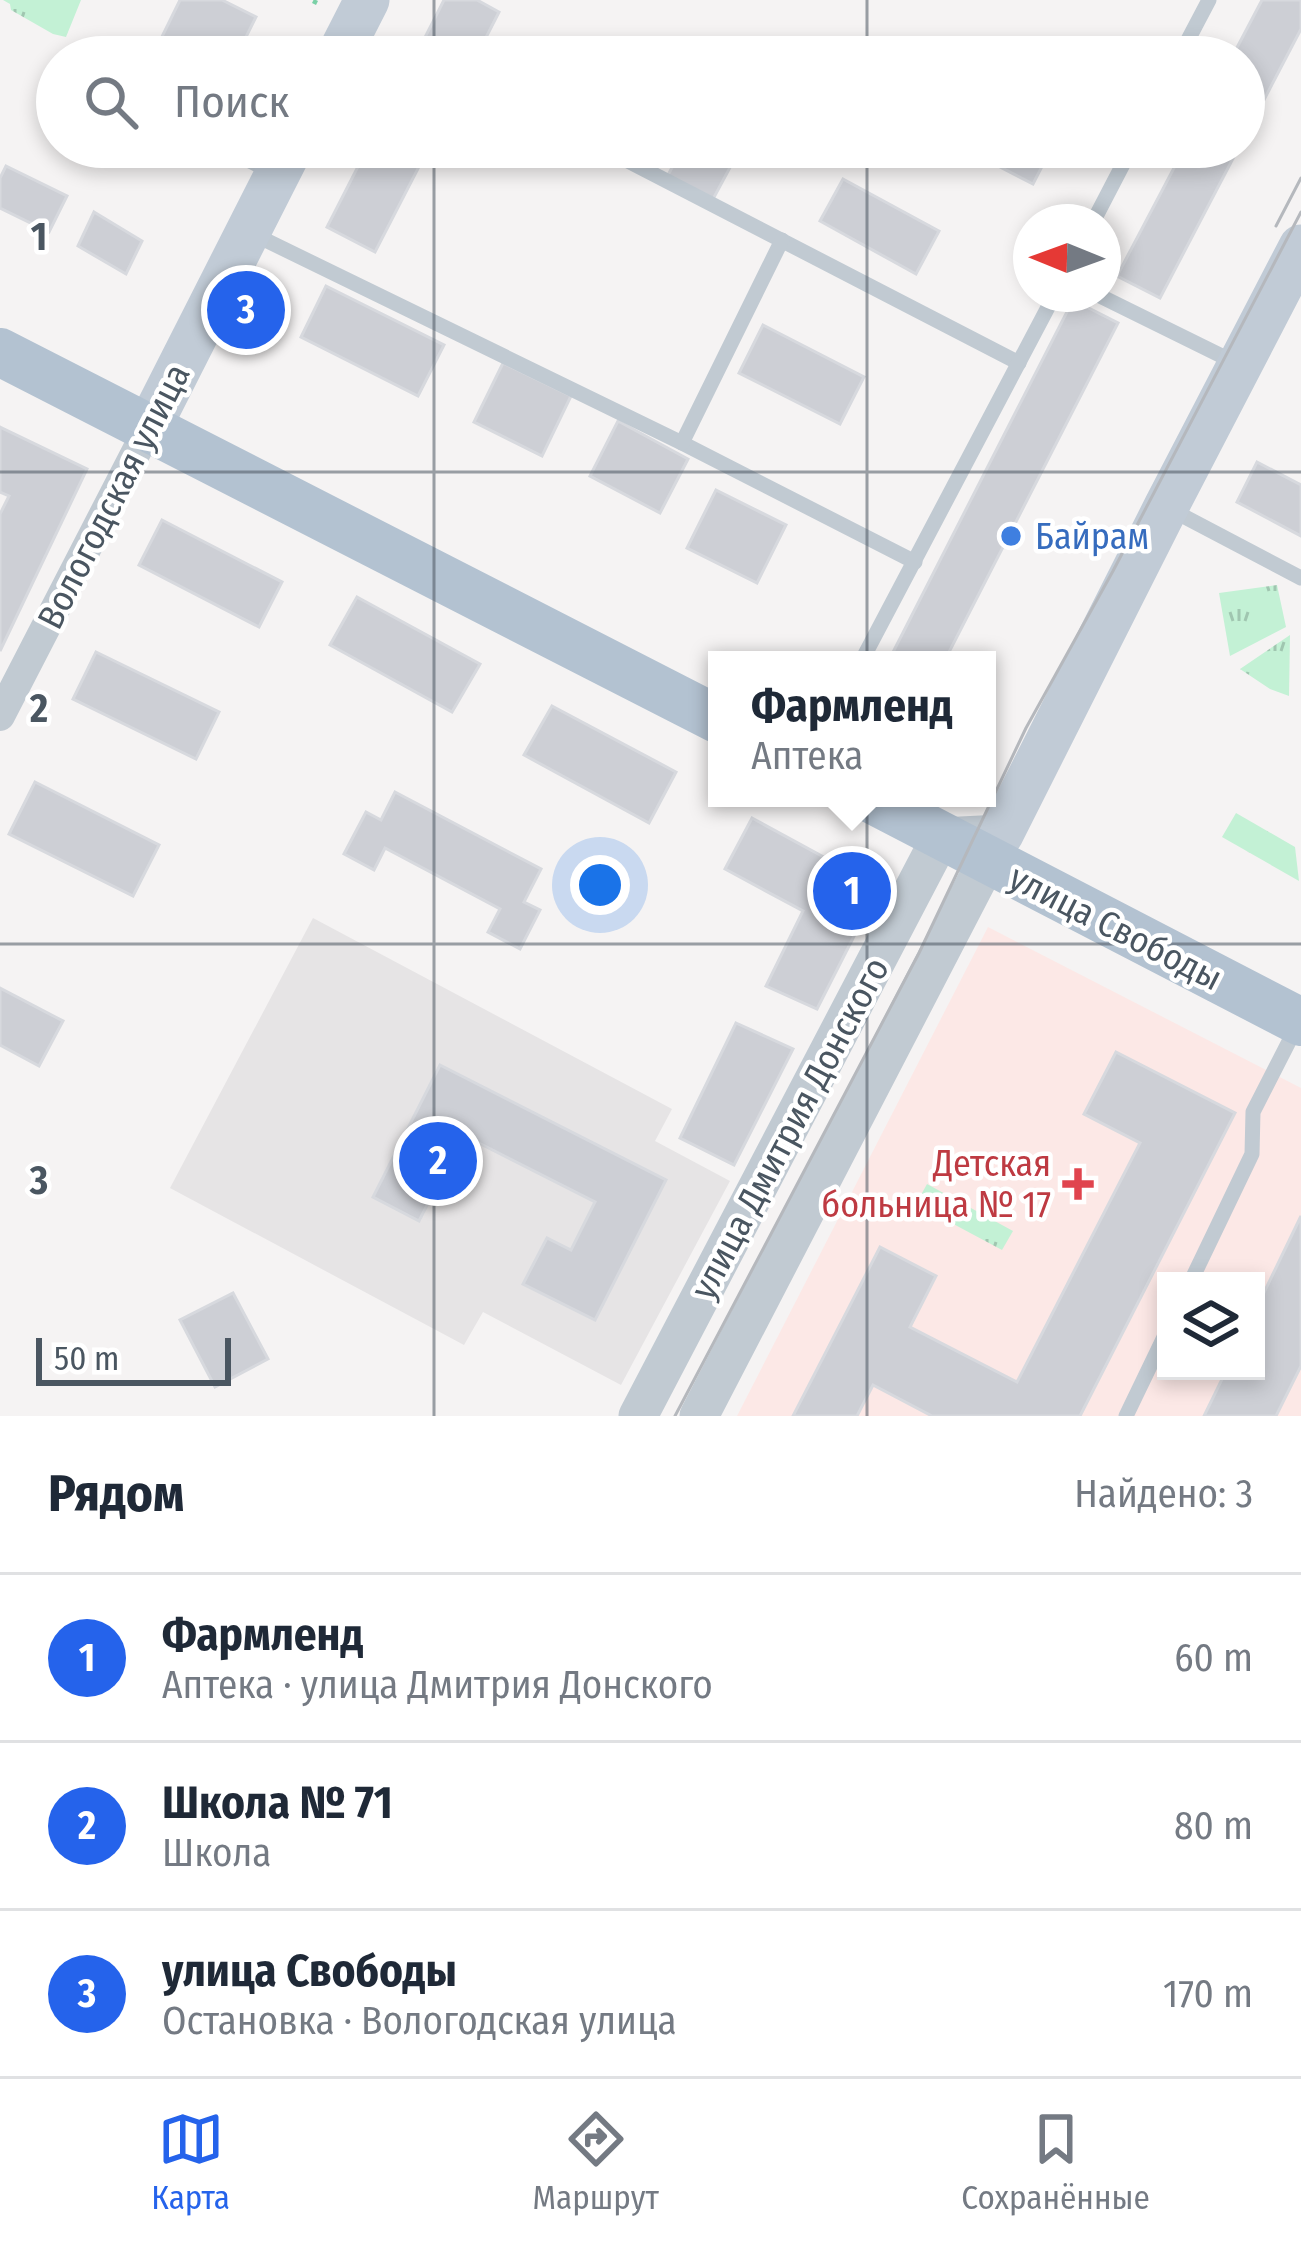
<!DOCTYPE html>
<html lang="ru">
<meta charset="utf-8">
<style>
:root{--surface:#fff;--page:#f6f6f7;--text:#1f2937;--muted:#747a83;--line:#e0e1e3;--accent:#2563eb}
body{margin:0;font-family:"Fira Sans Condensed",sans-serif;background:var(--page);color:var(--text)}
.controls{position:absolute;right:36px;bottom:36px;display:grid;overflow:hidden;border-radius:0px;box-shadow:0 6px 18px #0003}
.controls button{width:108px;height:108px;display:grid;place-items:center;padding:0;border:0;border-bottom:3px solid var(--line);background:var(--surface);color:var(--text);font:60px sans-serif}
.compass{position:absolute;left:1013px;top:204px;width:108px;height:108px;border-radius:50%;background:var(--surface);box-shadow:0 6px 18px #0003;rotate:271deg}
.scale{position:absolute;left:36px;bottom:30px;width:195px;box-sizing:border-box;padding-left:12px;border:6px solid #4a5661;border-top:0;font-size:33px;line-height:42px;white-space:nowrap;color:#4a5661;-webkit-text-stroke:9px #fff;paint-order:stroke}
.you{position:absolute;left:600px;top:885px;width:42px;height:42px;margin:-30px;border:9px solid #fff;border-radius:50%;background:#1a73e8;box-shadow:0 0 0 18px #1a73e833}
.badge{display:grid;place-items:center;width:78px;height:78px;border-radius:50%;background:var(--accent);color:#fff;font-size:39px;font-weight:700}
.pin{position:absolute;translate:-50% -50%;border:6px solid #fff;box-shadow:0 3px 12px #0006}
.popup{position:absolute;left:708px;top:651px;width:288px;height:156px;box-sizing:border-box;display:grid;place-content:center;border-radius:0px;background:var(--surface);filter:drop-shadow(0 3px 9px #0005);font-size:39px;white-space:nowrap;color:var(--muted)}
.popup b{font-size:45px;color:var(--text)}
.popup::after{content:'';position:absolute;left:50%;top:100%;margin-left:-24px;border:24px solid transparent;border-top-color:var(--surface)}
.list{margin:0;padding:0;list-style:none}
h2{display:flex;justify-content:space-between;align-items:center;height:156px;margin:0;padding:0 48px;font-size:51px}
h2 small{font-size:39px;font-weight:400;color:var(--muted)}
.list li{display:grid;grid-template-columns:78px 1fr auto;gap:36px;align-items:center;box-sizing:border-box;height:168px;padding:0 48px;border-top:3px solid var(--line)}
.list b{display:block;font-size:45px;white-space:nowrap}
.list p{margin:0;font-size:39px;white-space:nowrap;color:var(--muted)}
.list em{font-size:39px;font-style:normal;color:var(--muted)}
.icon{flex:none;width:66px;height:66px;fill:none;stroke:currentColor;stroke-width:2;stroke-linecap:round;stroke-linejoin:round}
.map{position:relative;flex:none;width:1301px;height:1416px;overflow:hidden}
.search{position:absolute;background:var(--surface);box-shadow:0 6px 18px #0003;left:36px;right:36px;top:36px;height:132px;display:flex;align-items:center;gap:30px;box-sizing:border-box;padding:0 42px;border-radius:66px;color:var(--muted);font-size:45px}
.sheet{height:660px;background:var(--surface)}
nav{display:flex;justify-content:space-around;align-items:center;box-sizing:border-box;height:168px;border-top:3px solid var(--line);background:var(--surface);font-size:33px;color:var(--muted)}
nav a{display:grid;justify-items:center;gap:6px}
nav .on{color:var(--accent)}
.map>svg:first-child{display:block}
.education{fill:#e6e4e5}
.medical{fill:#fce8e6;fill-rule:evenodd}
.grass{fill:url(#grass-tufts)}
.building{fill:#cdcfd5;stroke:#d7d9de;stroke-width:3}
.lines{fill:none;stroke-linecap:round;stroke-linejoin:round}
.path{stroke:#7ad0a6;stroke-width:4.5;stroke-dasharray:9 6;stroke-linecap:butt}
.service{stroke:#c1cad2;stroke-width:15}
.minor{stroke:#c1cad2;stroke-width:30}
.tertiary{stroke:#c1cad2;stroke-width:39}
.secondary{stroke:#c1cbd6;stroke-width:45}
.primary{stroke:#b3c2d1;stroke-width:48}
.tram{stroke:#b5b8bd;stroke-width:3}
.grid{fill:none;stroke:#4a5661;stroke-width:3;stroke-opacity:0.55}
.shop-dot{fill:#3f7fe0;stroke:#fff;stroke-width:4.5}
.health-dot{fill:#e0444e;stroke:#fff;stroke-width:4.5}
.labels{text-anchor:middle;stroke-width:9;stroke-linejoin:round;paint-order:stroke}
.street-label{font-size:36px;fill:#4a5661;stroke:#fff}
.shop-label{font-size:36px;fill:#366cbe;stroke:#fff;text-anchor:start}
.health-label{font-size:36px;fill:#be3a42;stroke:#fff;text-anchor:end}
.grid-label{font-size:39px;text-anchor:middle;font-weight:bold;fill:#4a5661;stroke:#fff;stroke-width:9;stroke-linejoin:round;paint-order:stroke}
</style>
<div class="map">
<svg width="1301" height="1416" viewBox="0 0 1301 1416">
<defs>
<pattern id="grass-tufts" width="24" height="20" patternUnits="userSpaceOnUse" patternTransform="scale(3)"><rect width="24" height="20" fill="#c3f1d5"/><path d="M3 7l-1-3M5 7V3M7 7l1-3M15 17l-1-3M17 17v-4M19 17l1-3" fill="none" stroke="#a0c6b0"/></pattern>
</defs>
<rect width="100%" height="100%" fill="#f5f3f3"/>
<path class="education" d="M313 918 672 1109 655 1141 730 1181 621 1385 483 1312 464 1345 170 1188Z"/>
<path class="medical" d="M988 927 1301 1088V1416H737ZM1166 1281H1256V1371H1166Z"/>
<g class="grass">
<path d="M3 0H81L66 37 53 34 11 10 10 4Z"/>
<path d="M1277 585 1286 627 1230 656 1219 593Z"/>
<path d="M1290 635 1289 696 1270 689 1240 669Z"/>
<path d="M1236 813 1295 847 1299 881 1222 837Z"/>
<path d="M927 1184 1013 1231 1002 1250 916 1204Z"/>
</g>
<g class="building">
<path d="M180 0H222L256 17 236 57H213L206 54 204 57H152Z"/>
<path d="M444 0H477L499 12 476 57H415Z"/>
<path d="M1262 0H1301V29L1244 138V57H1232Z"/>
<path d="M368 147H404L424 157 375 252 327 227Z"/>
<path d="M683 147H741L712 201 667 177Z"/>
<path d="M937 147H1052L1033 184 971 152 966 162Z"/>
<path d="M1185 147H1239L1160 298 1117 276Z"/>
<path d="M6 166 67 196 49 232 0 208V178Z"/>
<path d="M843 179 939 231 916 274 820 221Z"/>
<path d="M94 212 142 241 126 274 78 246Z"/>
<path d="M326 286 444 345 418 396 301 337Z"/>
<path d="M1073 300 1118 323 945 660H889Z"/>
<path d="M763 325 864 377 840 424 739 373Z"/>
<path d="M503 363 571 396 542 456 474 422Z"/>
<path d="M618 421 688 459 660 513 590 476Z"/>
<path d="M0 427 87 469 0 651V514L9 496 0 492Z"/>
<path d="M1257 462 1301 485V536L1237 502Z"/>
<path d="M716 490 786 525 757 583 687 548Z"/>
<path d="M162 520 282 582 259 627 139 565Z"/>
<path d="M357 597 480 664 452 712 330 645Z"/>
<path d="M96 652 219 712 196 759 73 699Z"/>
<path d="M552 706 676 772 649 823 524 755Z"/>
<path d="M35 782 159 845 133 896 9 834Z"/>
<path d="M395 792 541 869 524 902 540 910 520 949 488 932 500 909 385 848 374 870 344 854 366 812 381 820Z"/>
<path d="M752 818 879 887 817 1009 766 986 803 911 725 869Z"/>
<path d="M0 988 63 1021 39 1066 0 1045Z"/>
<path d="M736 1023 793 1049 734 1165 680 1138Z"/>
<path d="M1116 1052 1235 1113 1080 1416H932L873 1385 857 1416H793L880 1247 936 1276 910 1327 1017 1382 1140 1143 1084 1114Z"/>
<path d="M440 1065 666 1180 595 1320 523 1284 547 1238 571 1250 595 1202 463 1135 419 1221 373 1197Z"/>
<path d="M1301 1216V1366L1276 1416H1204L1226 1371H1256V1309Z"/>
<path d="M233 1293 268 1359 215 1387 180 1320Z"/>
</g>
<g class="lines">
<path class="path" d="M314 4 316 0"/>
<g class="service">
<path d="M1179 57 1209 0"/>
<path d="M222 147 274 173"/>
<path d="M601 147 1019 363"/>
<path d="M1093 222 1132 147"/>
<path d="M251 233 682 443 915 562"/>
<path d="M1096 294 1238 364"/>
<path d="M682 443 782 240"/>
<path d="M1168 508 1301 578"/>
<path d="M862 660 1055 294"/>
<path d="M1191 1281 1252 1154 1253 1112 1298 1024"/>
<path d="M1126 1416 1166 1333"/>
</g>
<path class="minor" d="M0 716 148 429"/>
<path class="tertiary" d="M638 1416 941 837 1001 834 699 1416"/>
<g class="secondary">
<path d="M338 57 367 0"/>
<path d="M148 429 291 147"/>
<path d="M1001 834 1166 507 1301 247"/>
</g>
<g class="primary">
<path d="M0 352 717 719"/>
<path d="M869 798 1301 1022"/>
</g>
<g class="tram">
<path d="M1276 226 1301 178"/>
<path d="M675 1416 919 953 1026 728 1113 571 1301 212"/>
</g>
</g>
<path class="grid" d="M434 0V57M867 0V57M434 147V1416M867 147V1416M0 472H1301M0 944H1301"/>
<circle class="shop-dot" cx="1011" cy="536" r="12"/>
<path class="health-dot" d="M1072 1166h12v12h12v12h-12v12h-12v-12h-12v-12h12z"/>
<g class="labels">
<g class="street-label">
<text transform="translate(113 496) rotate(-63)" y="13">Вологодская улица</text>
<text transform="translate(1116 927) rotate(27)" y="13">улица Свободы</text>
<text transform="translate(789 1128) rotate(-62)" y="13">улица Дмитрия Донского</text>
</g>
<g class="shop-label">
<text x="1035" y="549">Байрам</text>
</g>
<g class="health-label">
<text x="1051" y="1176">Детская<tspan x="1051" dy="41">больница № 17</tspan></text>
</g>
</g>
<g class="grid-label">
<text x="39" y="250">1</text>
<text x="39" y="722">2</text>
<text x="39" y="1194">3</text>
</g>
</svg>
<div class="controls">
<button><svg class="icon" aria-label="layers" viewBox="0 0 24 24"><path d="M12 4l9 5-9 5-9-5zM3 14l9 5 9-5"/></svg></button>
</div>
<svg class="compass" viewBox="-18 -18 36 36"><path d="M0-13l5 13h-10z" fill="#e53935"/><path d="M0 13l5-13h-10z" fill="#747a83"/></svg>
<div class="scale">50 m</div>
<div class="you"></div>
<div class="pin badge" style="left:852px;top:891px">1</div>
<div class="popup"><b>Фармленд</b>Аптека</div>
<div class="pin badge" style="left:438px;top:1161px">2</div>
<div class="pin badge" style="left:246px;top:310px">3</div>
<div class="search"><svg class="icon" aria-label="search" viewBox="0 0 24 24"><circle cx="10" cy="10" r="6"/><path d="M15 15l6 6"/></svg>Поиск</div>
</div>
<section class="sheet">
<h2>Рядом<small>Найдено: 3</small></h2>
<ul class="list">
<li><span class="badge">1</span><div><b>Фармленд</b><p>Аптека · улица Дмитрия Донского</p></div><em>60 m</em></li>
<li><span class="badge">2</span><div><b>Школа № 71</b><p>Школа</p></div><em>80 m</em></li>
<li><span class="badge">3</span><div><b>улица Свободы</b><p>Остановка · Вологодская улица</p></div><em>170 m</em></li>
</ul>
</section>
<nav>
<a class="on"><svg class="icon" aria-label="map" viewBox="0 0 24 24"><path d="M3 6l6-2 6 2 6-2v14l-6 2-6-2-6 2zM9 4v14M15 6v14"/></svg>Карта</a>
<a><svg class="icon" aria-label="directions" viewBox="0 0 24 24"><path d="M12 3l9 9-9 9-9-9zM9 14v-3h6M13 9l2 2-2 2"/></svg>Маршрут</a>
<a><svg class="icon" aria-label="saved" viewBox="0 0 24 24"><path d="M7 4h10v16l-5-4-5 4z"/></svg>Сохранённые</a>
</nav>
